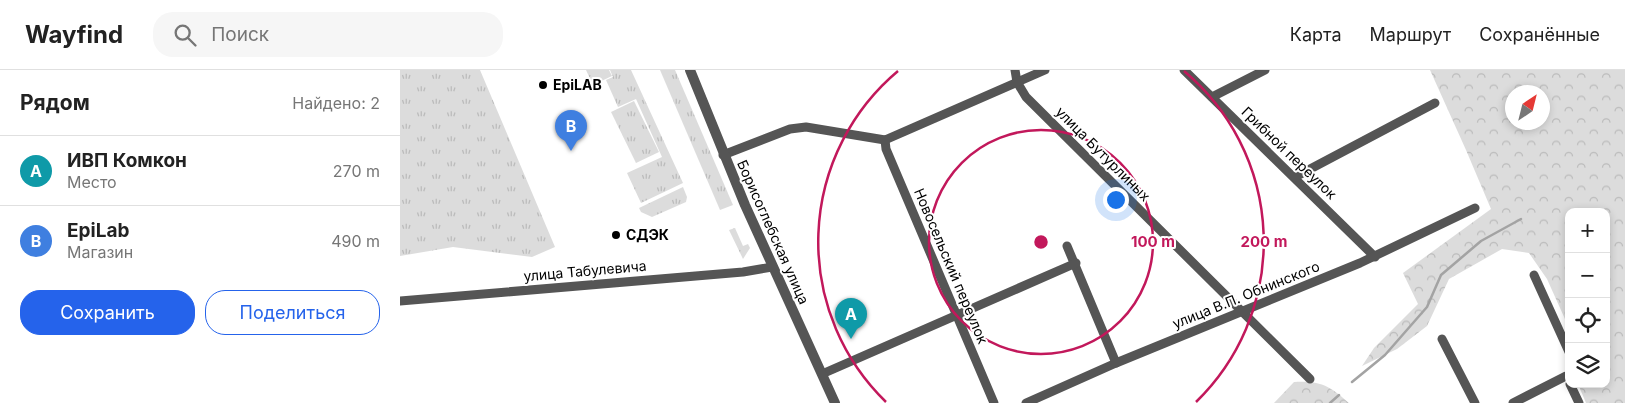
<!DOCTYPE html>
<html lang="ru">
<meta charset="utf-8">
<style>
:root{--surface:#fff;--page:#f6f6f6;--text:#222;--muted:#767676;--line:#e0e0e0;--accent:#2563eb}
body{margin:0;font-family:Inter,sans-serif;background:var(--page);color:var(--text)}
.controls{position:absolute;right:15px;bottom:15px;display:grid;overflow:hidden;border-radius:10px;box-shadow:0 2px 8px #0003}
.controls button{width:45px;height:45px;display:grid;place-items:center;padding:0;border:0;border-bottom:1px solid var(--line);background:var(--surface);color:var(--text);font:25px sans-serif}
.compass{position:absolute;left:1105px;top:15px;width:45px;height:45px;border-radius:50%;background:var(--surface);box-shadow:0 2px 8px #0003;rotate:35deg}
.you{position:absolute;left:715px;top:129px;width:18px;height:18px;margin:-12px;border:4px solid #fff;border-radius:50%;background:#1a73e8;box-shadow:0 0 0 8px #1a73e833}
.badge{display:grid;place-items:center;width:32px;height:32px;border-radius:50%;background:var(--accent);color:#fff;font-size:16px;font-weight:700}
.pin{position:absolute;translate:-50% -41px;filter:drop-shadow(0 1px 2px #0008)}
.pin::after{content:'';position:absolute;top:26px;width:18px;height:15px;background:inherit;clip-path:polygon(0 0,100% 0,50% 100%)}
.list{margin:0;padding:0;list-style:none}
h2{display:flex;justify-content:space-between;align-items:center;height:65px;margin:0;padding:0 20px;font-size:21px}
h2 small{font-size:16px;font-weight:400;color:var(--muted)}
.list li{display:grid;grid-template-columns:32px 1fr auto;gap:15px;align-items:center;box-sizing:border-box;height:70px;padding:0 20px;border-top:1px solid var(--line)}
.list b{display:block;font-size:19px;white-space:nowrap}
.list p{margin:0;font-size:16px;white-space:nowrap;color:var(--muted)}
.list em{font-size:16px;font-style:normal;color:var(--muted)}
.actions{display:flex;gap:10px;padding:15px 20px}
.actions a{flex:1;padding:11px 0;border:1px solid var(--accent);border-radius:20px;text-align:center;font-size:18px;color:var(--accent)}
.actions .main{background:var(--accent);color:#fff}
.icon{flex:none;width:28px;height:28px;fill:none;stroke:currentColor;stroke-width:2;stroke-linecap:round;stroke-linejoin:round}
.map{position:relative;flex:none;width:1225px;height:333px;overflow:hidden}
header{display:flex;align-items:center;gap:30px;box-sizing:border-box;height:70px;padding:0 25px;background:var(--surface);border-bottom:1px solid var(--line)}
header strong{font-size:24px}
nav{display:flex;gap:28px;margin-inline-start:auto;font-size:18px}
.search{width:350px;height:45px;background:var(--page);display:flex;align-items:center;gap:12px;box-sizing:border-box;padding:0 18px;border-radius:20px;color:var(--muted);font-size:19px}
main{display:flex}
aside{flex:1;background:var(--surface)}
.map>svg:first-child{display:block}
.grass{fill:url(#grass-tufts)}
.forest{fill:url(#forest-crowns);fill-rule:evenodd}
.lines{fill:none;stroke-linecap:round;stroke-linejoin:round}
.stream{stroke:#a3a3a3;stroke-width:2.5}
.minor{stroke:#555;stroke-width:9}
.tertiary{stroke:#555;stroke-width:10}
.ring{fill:none;stroke:#c2185b;stroke-width:2.5}
.poi-dot{fill:#000;stroke:#fff;stroke-width:2}
.labels{text-anchor:middle;stroke-width:4;stroke-linejoin:round;paint-order:stroke}
.poi-label{font-size:14px;font-weight:bold;fill:#000;stroke:#fff;text-anchor:start}
.street-label{font-size:14px;fill:#000;stroke:#fff}
.centre{fill:#c2185b;stroke:#fff;stroke-width:2.5}
.ring-label{font-size:15px;text-anchor:middle;font-weight:bold;fill:#c2185b;stroke:#fff;stroke-width:4;stroke-linejoin:round;paint-order:stroke}
</style>
<header>
<strong>Wayfind</strong>
<div class="search"><svg class="icon" aria-label="search" viewBox="0 0 24 24"><circle cx="10" cy="10" r="6"/><path d="M15 15l6 6"/></svg>Поиск</div>
<nav><a>Карта</a><a>Маршрут</a><a>Сохранённые</a></nav>
</header>
<main>
<aside>
<h2>Рядом<small>Найдено: 2</small></h2>
<ul class="list">
<li><span class="badge" style="background:#0f9aa8">A</span><div><b>ИВП Комкон</b><p>Место</p></div><em>270 m</em></li>
<li><span class="badge" style="background:#3f7fe0">B</span><div><b>EpiLab</b><p>Магазин</p></div><em>490 m</em></li>
</ul>
<div class="actions"><a class="main">Сохранить</a><a>Поделиться</a></div>
</aside>
<div class="map">
<svg width="1225" height="333" viewBox="0 0 1225 333">
<defs>
<pattern id="grass-tufts" width="24" height="20" patternUnits="userSpaceOnUse" patternTransform="scale(1.25)"><rect width="24" height="20" fill="#dcdcdc"/><path d="M3 7l-1-3M5 7V3M7 7l1-3M15 17l-1-3M17 17v-4M19 17l1-3" fill="none" stroke="#bbb"/></pattern>
<pattern id="forest-crowns" width="20" height="18" patternUnits="userSpaceOnUse" patternTransform="scale(1.25)"><rect width="20" height="18" fill="#dcdcdc"/><path d="M2 6a3 3 0 1 1 6 0M12 15a3 3 0 1 1 6 0" fill="none" stroke="#bbb"/></pattern>
</defs>
<rect width="100%" height="100%" fill="#fff"/>
<g class="grass">
<path d="M0 0H80L155 177 132 187 53 177 0 186Z"/>
<path d="M186 0H209L212 6 193 15Z"/>
<path d="M210 0H231L283 113 241 133 227 103 262 87 236 29 218 37 206 10 213 7Z"/>
<path d="M260 0H275L333 135 320 140Z"/>
<path d="M234 31 259 82 236 93 211 42Z"/>
<path d="M283 117 287 127 286 132 252 147 241 142 239 138Z"/>
<path d="M335 158 343 176 348 174 350 178 343 189 329 160Z"/>
</g>
<g class="forest">
<path d="M1030 0H1225V333H1186L1178 314H1206V142H1169V258L1147 209 1129 183 1102 179 1049 209 1027 256 997 279 962 296 974 278 1018 234 1003 203 1091 139 1066 80ZM1142 22V52H1112V22Z"/>
<path d="M894 312C920 310 930 316 949 333H874Z"/>
</g>
<g class="lines">
<g class="stream">
<path d="M952 312 985 285 1027 237 1041 205 1081 171 1121 149"/>
<path d="M930 333 939 325"/>
</g>
<g class="minor">
<path d="M615 0 617 12 626 27 910 309"/>
<path d="M784 0 975 187"/>
<path d="M812 27 865 0"/>
<path d="M485 70 486 79 594 333"/>
<path d="M323 85 390 59 406 57 485 70 645 0"/>
<path d="M895 107 1035 33"/>
<path d="M667 176 716 293"/>
<path d="M1134 205 1169 282"/>
<path d="M0 231 343 202 372 197"/>
<path d="M1042 269 1075 333"/>
<path d="M422 304 676 193"/>
<path d="M1170 314 1179 333"/>
<path d="M626 333 716 293 960 193 1075 138"/>
<path d="M1113 333 1166 306"/>
</g>
<path class="tertiary" d="M290 0 345 135 435 333"/>
</g>
<g class="ring">
<circle cx="641" cy="172" r="112"/>
<path d="M486 332A223 223 0 0 1 498 1M784 1A223 223 0 0 1 796 332"/>
</g>
<g class="poi-dot">
<circle cx="143" cy="15" r="5"/>
<circle cx="216" cy="165" r="5"/>
</g>
<g class="labels">
<g class="poi-label">
<text x="153" y="20">EpiLAB</text>
<text x="226" y="170">СДЭК</text>
</g>
<g class="street-label">
<text transform="translate(889 83) rotate(44)" y="5">Грибной переулок</text>
<text transform="translate(703 84) rotate(45)" y="5">улица Бутурлиных</text>
<text transform="translate(373 162) rotate(66)" y="5">Борисоглебская улица</text>
<text transform="translate(551 196) rotate(67)" y="5">Новосельский переулок</text>
<text transform="translate(185 201) rotate(-5)" y="5">улица Табулевича</text>
<text transform="translate(846 225) rotate(-22)" y="5">улица В.П. Обнинского</text>
</g>
</g>
<circle cx="641" cy="172" r="8" class="centre"/>
<g class="ring-label">
<text x="753" y="177">100 m</text>
<text x="864" y="177">200 m</text>
</g>
</svg>
<div class="controls">
<button>+</button>
<button>−</button>
<button><svg class="icon" aria-label="locate" viewBox="0 0 24 24"><circle cx="12" cy="12" r="6"/><path d="M12 2v4M12 18v4M2 12h4M18 12h4"/></svg></button>
<button><svg class="icon" aria-label="layers" viewBox="0 0 24 24"><path d="M12 4l9 5-9 5-9-5zM3 14l9 5 9-5"/></svg></button>
</div>
<svg class="compass" viewBox="-18 -18 36 36"><path d="M0-13l5 13h-10z" fill="#e53935"/><path d="M0 13l5-13h-10z" fill="#767676"/></svg>
<div class="you"></div>
<div class="pin badge" style="left:451px;top:269px;background:#0f9aa8">A</div>
<div class="pin badge" style="left:171px;top:81px;background:#3f7fe0">B</div>
</div>
</main>
